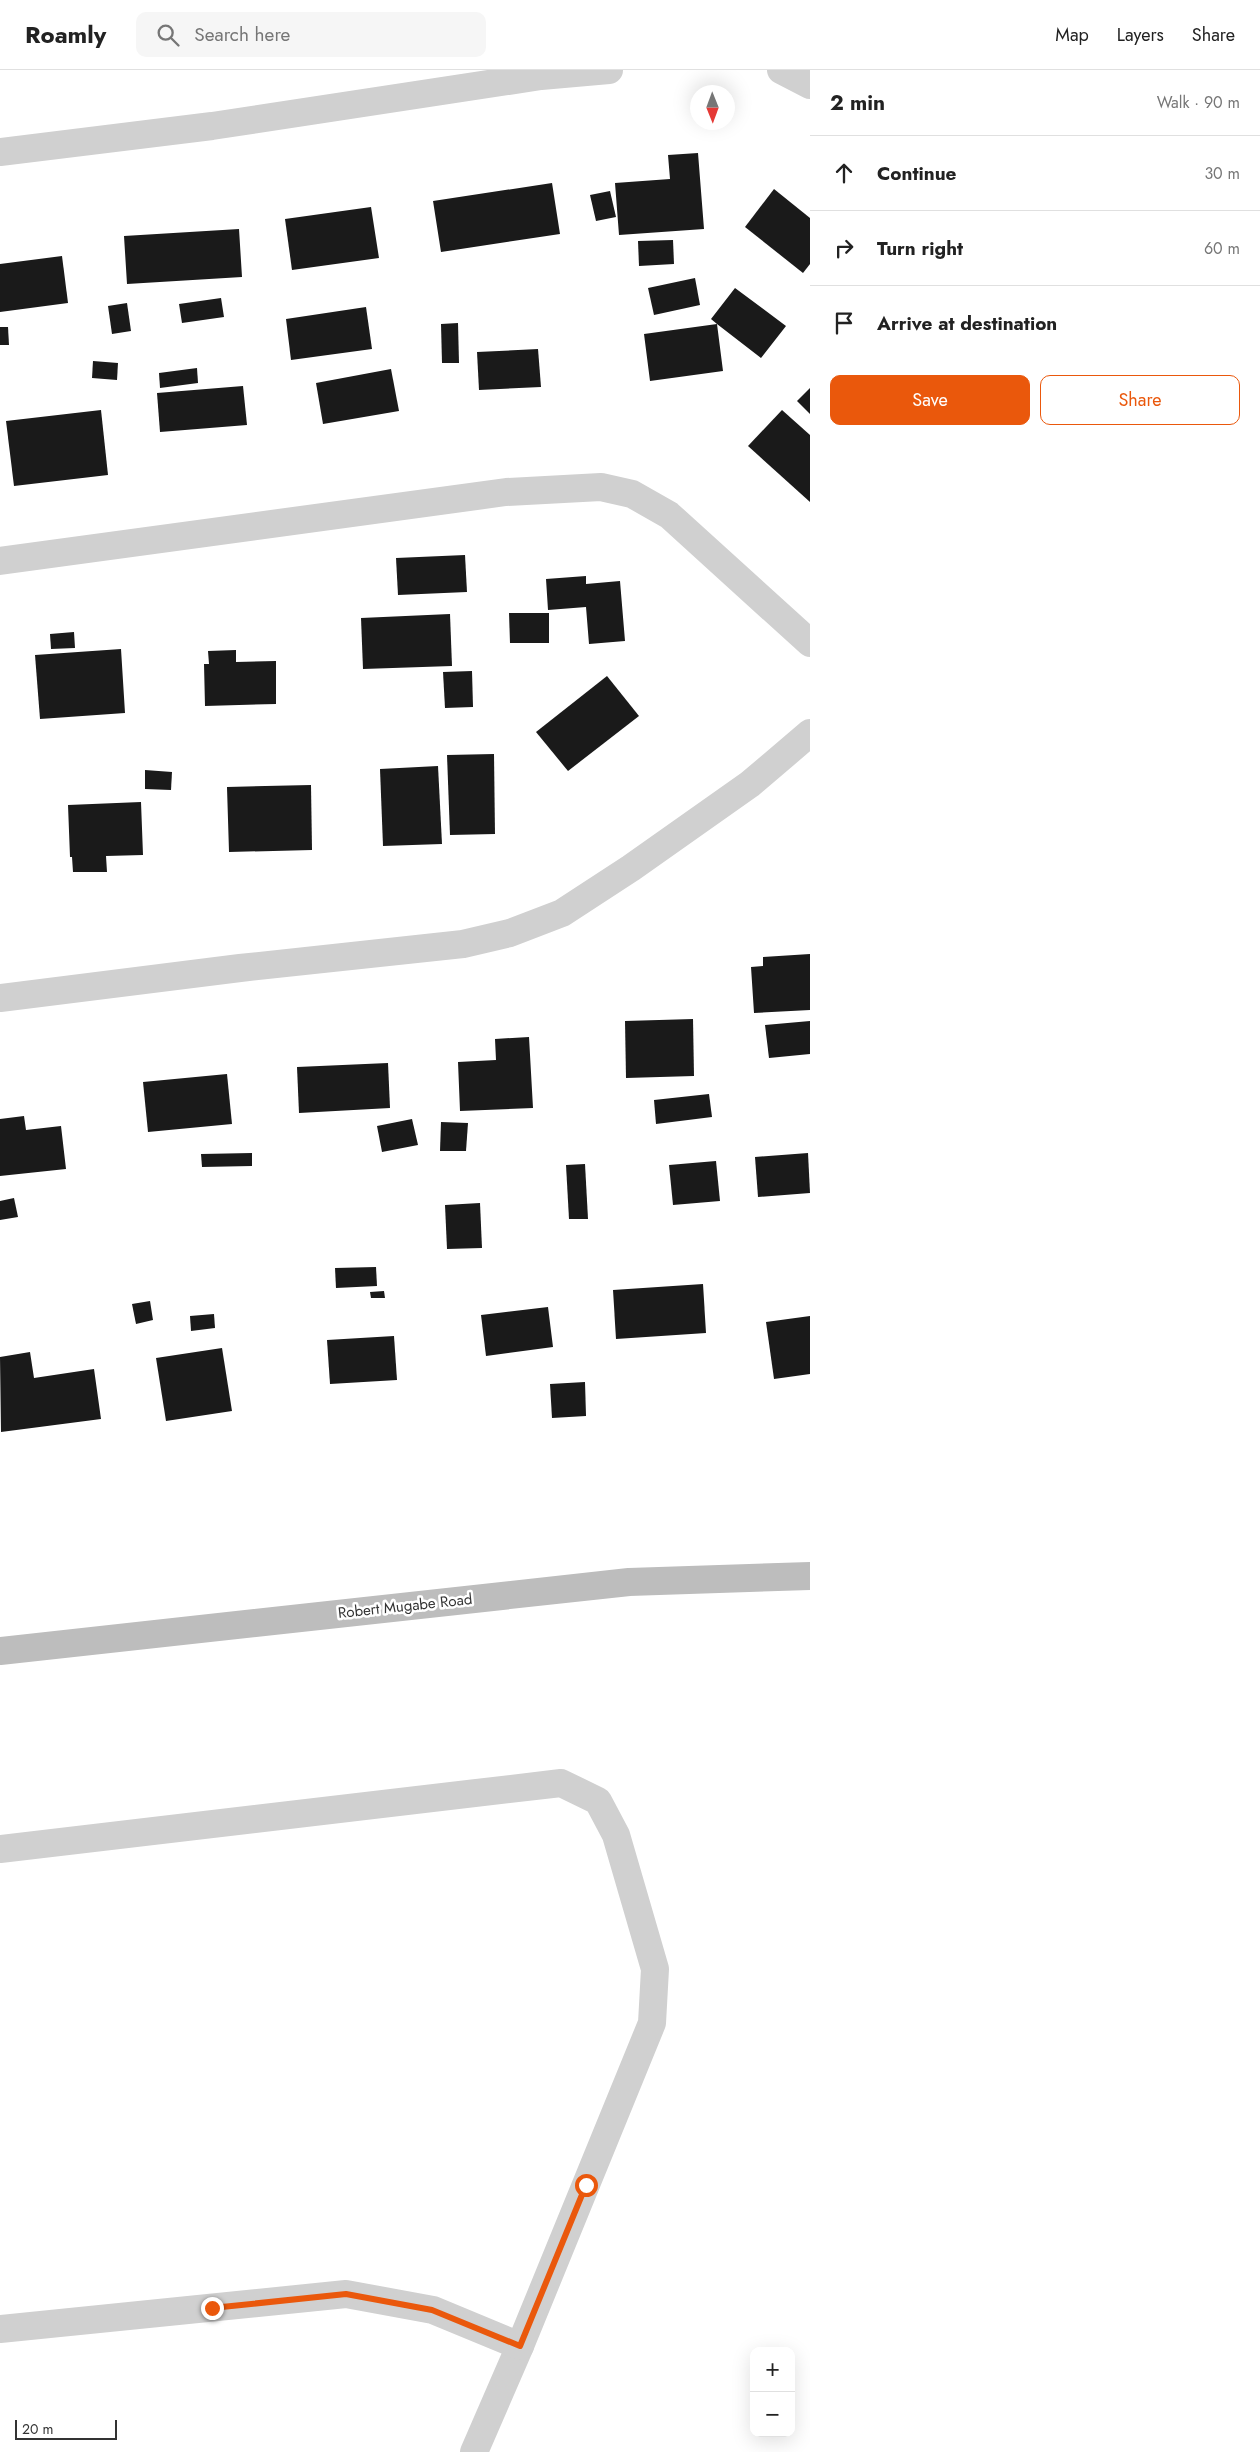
<!DOCTYPE html>
<meta charset="utf-8">
<style>
:root{--surface:#fff;--page:#f6f6f6;--text:#222;--muted:#767676;--line:#e0e0e0;--accent:#ea580c}
body{margin:0;font-family:Jost,sans-serif;background:var(--page);color:var(--text)}
.controls{position:absolute;right:15px;bottom:15px;display:grid;overflow:hidden;border-radius:10px;box-shadow:0 5px 20px #0002}
.controls button{width:45px;height:45px;display:grid;place-items:center;padding:0;border:0;border-bottom:1px solid var(--line);background:var(--surface);color:var(--text);font:25px sans-serif}
.compass{position:absolute;left:690px;top:15px;width:45px;height:45px;border-radius:50%;background:var(--surface);box-shadow:0 5px 20px #0002;rotate:179deg}
.scale{position:absolute;left:15px;bottom:12px;width:102px;box-sizing:border-box;padding-left:5px;border:2px solid #333;border-top:0;font-size:14px;line-height:18px;white-space:nowrap;color:#333;-webkit-text-stroke:4px #fff;paint-order:stroke}
.stop{position:absolute;width:15px;height:15px;margin:-11px;border:4px solid #ea580c;border-radius:50%;background:#fff}
.stop.end{background:#ea580c;border-color:#fff;box-shadow:0 1px 5px #0008}
.list{margin:0;padding:0;list-style:none}
h2{display:flex;justify-content:space-between;align-items:center;height:65px;margin:0;padding:0 20px;font-size:21px}
h2 small{font-size:16px;font-weight:400;color:var(--muted)}
.list li{display:grid;grid-template-columns:32px 1fr auto;gap:15px;align-items:center;box-sizing:border-box;height:75px;padding:0 20px;border-top:1px solid var(--line)}
.list b{display:block;font-size:19px;white-space:nowrap}
.list em{font-size:16px;font-style:normal;color:var(--muted)}
.actions{display:flex;gap:10px;padding:15px 20px}
.actions a{flex:1;padding:11px 0;border:1px solid var(--accent);border-radius:10px;text-align:center;font-size:18px;color:var(--accent)}
.actions .main{background:var(--accent);color:#fff}
.icon{flex:none;width:28px;height:28px;fill:none;stroke:currentColor;stroke-width:2;stroke-linecap:round;stroke-linejoin:round}
.map{position:relative;flex:none;width:810px;height:2382px;overflow:hidden}
header{display:flex;align-items:center;gap:30px;box-sizing:border-box;height:70px;padding:0 25px;background:var(--surface);border-bottom:1px solid var(--line)}
header strong{font-size:24px}
nav{display:flex;gap:28px;margin-inline-start:auto;font-size:18px}
.search{width:350px;height:45px;background:var(--page);display:flex;align-items:center;gap:12px;box-sizing:border-box;padding:0 18px;border-radius:10px;color:var(--muted);font-size:19px}
main{display:flex}
aside{flex:1;background:var(--surface)}
.map>svg:first-child{display:block}
.building{fill:#1a1a1a}
.lines{fill:none;stroke-linecap:round;stroke-linejoin:round}
.minor{stroke:#d0d0d0;stroke-width:28}
.secondary{stroke:#bdbdbd;stroke-width:28}
.route{stroke:#ea580c;stroke-width:6}
.labels{text-anchor:middle;stroke-width:5;stroke-linejoin:round;paint-order:stroke}
.street-label{font-size:15px;fill:#333;stroke:#fff}
</style>
<header>
<strong>Roamly</strong>
<div class="search"><svg class="icon" aria-label="search" viewBox="0 0 24 24"><circle cx="10" cy="10" r="6"/><path d="M15 15l6 6"/></svg>Search here</div>
<nav><a>Map</a><a>Layers</a><a>Share</a></nav>
</header>
<main>
<div class="map">
<svg width="810" height="2382" viewBox="0 0 810 2382">
<rect width="100%" height="100%" fill="#fff"/>
<g class="building">
<path d="M698 83 704 159 619 165 615 113 670 109 668 85Z"/>
<path d="M552 113 560 164 441 182 433 131Z"/>
<path d="M774 119 810 148V194L803 203 745 157Z"/>
<path d="M610 121 616 147 596 151 590 125Z"/>
<path d="M371 137 379 188 292 200 285 149Z"/>
<path d="M239 159 242 207 127 214 124 166Z"/>
<path d="M673 170 674 194 639 196 638 171Z"/>
<path d="M62 186 68 233 0 242V194Z"/>
<path d="M695 208 700 235 654 245 648 218Z"/>
<path d="M735 218 786 256 761 288 717 254 723 301 650 311 644 264 717 254 711 249Z"/>
<path d="M221 228 224 247 182 253 179 234Z"/>
<path d="M127 233 131 261 112 264 108 236Z"/>
<path d="M366 237 372 279 291 290 286 249Z"/>
<path d="M458 253 459 293H442L441 254Z"/>
<path d="M0 257H8L9 275H0Z"/>
<path d="M538 279 541 317 479 320 477 282Z"/>
<path d="M93 291 118 293 117 310 92 308Z"/>
<path d="M197 298 198 313 160 318 159 303Z"/>
<path d="M391 299 399 341 323 354 316 313Z"/>
<path d="M243 316 247 355 160 362 157 323Z"/>
<path d="M810 318V344L797 331Z"/>
<path d="M101 340 108 405 14 416 6 351Z"/>
<path d="M782 340 810 365V432L748 376Z"/>
<path d="M465 485 467 522 398 525 396 488Z"/>
<path d="M586 506V514L620 511 625 571 589 574 586 537 548 540 546 509Z"/>
<path d="M509 543H549V573H510Z"/>
<path d="M450 544 452 596 363 599 361 548Z"/>
<path d="M74 562 75 578 51 579 50 564Z"/>
<path d="M121 579 125 643 40 649 35 585Z"/>
<path d="M236 580V592L276 591V634L205 636 204 594H209L208 581Z"/>
<path d="M472 601 473 637 445 638 443 602Z"/>
<path d="M607 606 639 646 568 701 536 662Z"/>
<path d="M494 684 495 764 450 765 447 685Z"/>
<path d="M438 696 442 774 383 776 380 699Z"/>
<path d="M145 700 172 702 171 720 145 719Z"/>
<path d="M311 715 312 780 229 782 227 717Z"/>
<path d="M141 732 143 785 106 786 107 802H73L72 787H70L68 735Z"/>
<path d="M810 884V940L754 943 751 897 763 896V887Z"/>
<path d="M693 949 694 1006 626 1008 625 951Z"/>
<path d="M810 951V984L769 988 765 955Z"/>
<path d="M529 967 533 1038 460 1041 458 992 496 990 495 969Z"/>
<path d="M388 993 390 1038 299 1043 297 997Z"/>
<path d="M227 1004 232 1054 148 1062 143 1012Z"/>
<path d="M709 1024 712 1047 656 1054 654 1030Z"/>
<path d="M24 1046 26 1060 61 1056 66 1099 0 1106V1049Z"/>
<path d="M412 1049 418 1075 382 1082 377 1056Z"/>
<path d="M441 1052 468 1053 466 1081H440Z"/>
<path d="M252 1083V1096L202 1097 201 1084Z"/>
<path d="M808 1083 810 1123 758 1127 755 1087Z"/>
<path d="M716 1091 720 1131 673 1135 669 1095Z"/>
<path d="M585 1094 588 1149H569L566 1095Z"/>
<path d="M14 1128 18 1147 0 1150V1131Z"/>
<path d="M480 1133 482 1178 447 1179 445 1135Z"/>
<path d="M376 1197 377 1216 336 1218 335 1198Z"/>
<path d="M703 1214 706 1263 616 1269 613 1220Z"/>
<path d="M384 1221 385 1228H371L370 1222Z"/>
<path d="M150 1231 153 1250 136 1254 132 1234Z"/>
<path d="M548 1237 553 1277 486 1286 481 1245Z"/>
<path d="M214 1244 215 1258 191 1261 190 1246Z"/>
<path d="M810 1246V1304L774 1309 766 1252Z"/>
<path d="M394 1266 397 1310 330 1314 327 1270Z"/>
<path d="M222 1278 232 1341 166 1351 156 1288Z"/>
<path d="M30 1282 34 1308 94 1299 101 1349 1 1362 0 1287Z"/>
<path d="M585 1312 586 1346 552 1348 550 1314Z"/>
</g>
<g class="lines">
<g class="minor">
<path d="M781 0 810 15"/>
<path d="M0 82 212 56 541 6 609 0"/>
<path d="M0 491 506 422 601 417 632 424 669 445 810 573"/>
<path d="M0 928 240 898 463 874 510 863 562 843 631 798 750 714 810 663"/>
<path d="M0 1779 561 1713 598 1731 616 1765 655 1899 652 1953 520 2276 474 2382"/>
<path d="M0 2259 346 2224 433 2240 520 2276"/>
</g>
<path class="secondary" d="M0 1581 629 1512 810 1506"/>
</g>
<g class="lines">
<path class="route" d="M212 2238 346 2224 432 2240 520 2276 586 2115"/>
</g>
<g class="labels">
<g class="street-label">
<text transform="translate(405 1536) rotate(-6)" y="5">Robert Mugabe Road</text>
</g>
</g>
</svg>
<div class="controls">
<button>+</button>
<button>−</button>
</div>
<svg class="compass" viewBox="-18 -18 36 36"><path d="M0-13l5 13h-10z" fill="#e53935"/><path d="M0 13l5-13h-10z" fill="#767676"/></svg>
<div class="scale">20 m</div>
<div class="stop" style="left:586px;top:2115px"></div>
<div class="stop end" style="left:212px;top:2238px"></div>
</div>
<aside>
<h2>2 min<small>Walk · 90 m</small></h2>
<ul class="list">
<li><svg class="icon" aria-label="ahead" viewBox="0 0 24 24"><path d="M12 20V5M6 11l6-6 6 6"/></svg><div><b>Continue</b></div><em>30 m</em></li>
<li><svg class="icon" aria-label="right" viewBox="0 0 24 24"><path d="M7 20v-9h11M14 6l5 5-5 5"/></svg><div><b>Turn right</b></div><em>60 m</em></li>
<li><svg class="icon" aria-label="arrive" viewBox="0 0 24 24"><path d="M6 21V4h12l-3 4 3 4H6"/></svg><div><b>Arrive at destination</b></div></li>
</ul>
<div class="actions"><a class="main">Save</a><a>Share</a></div>
</aside>
</main>
